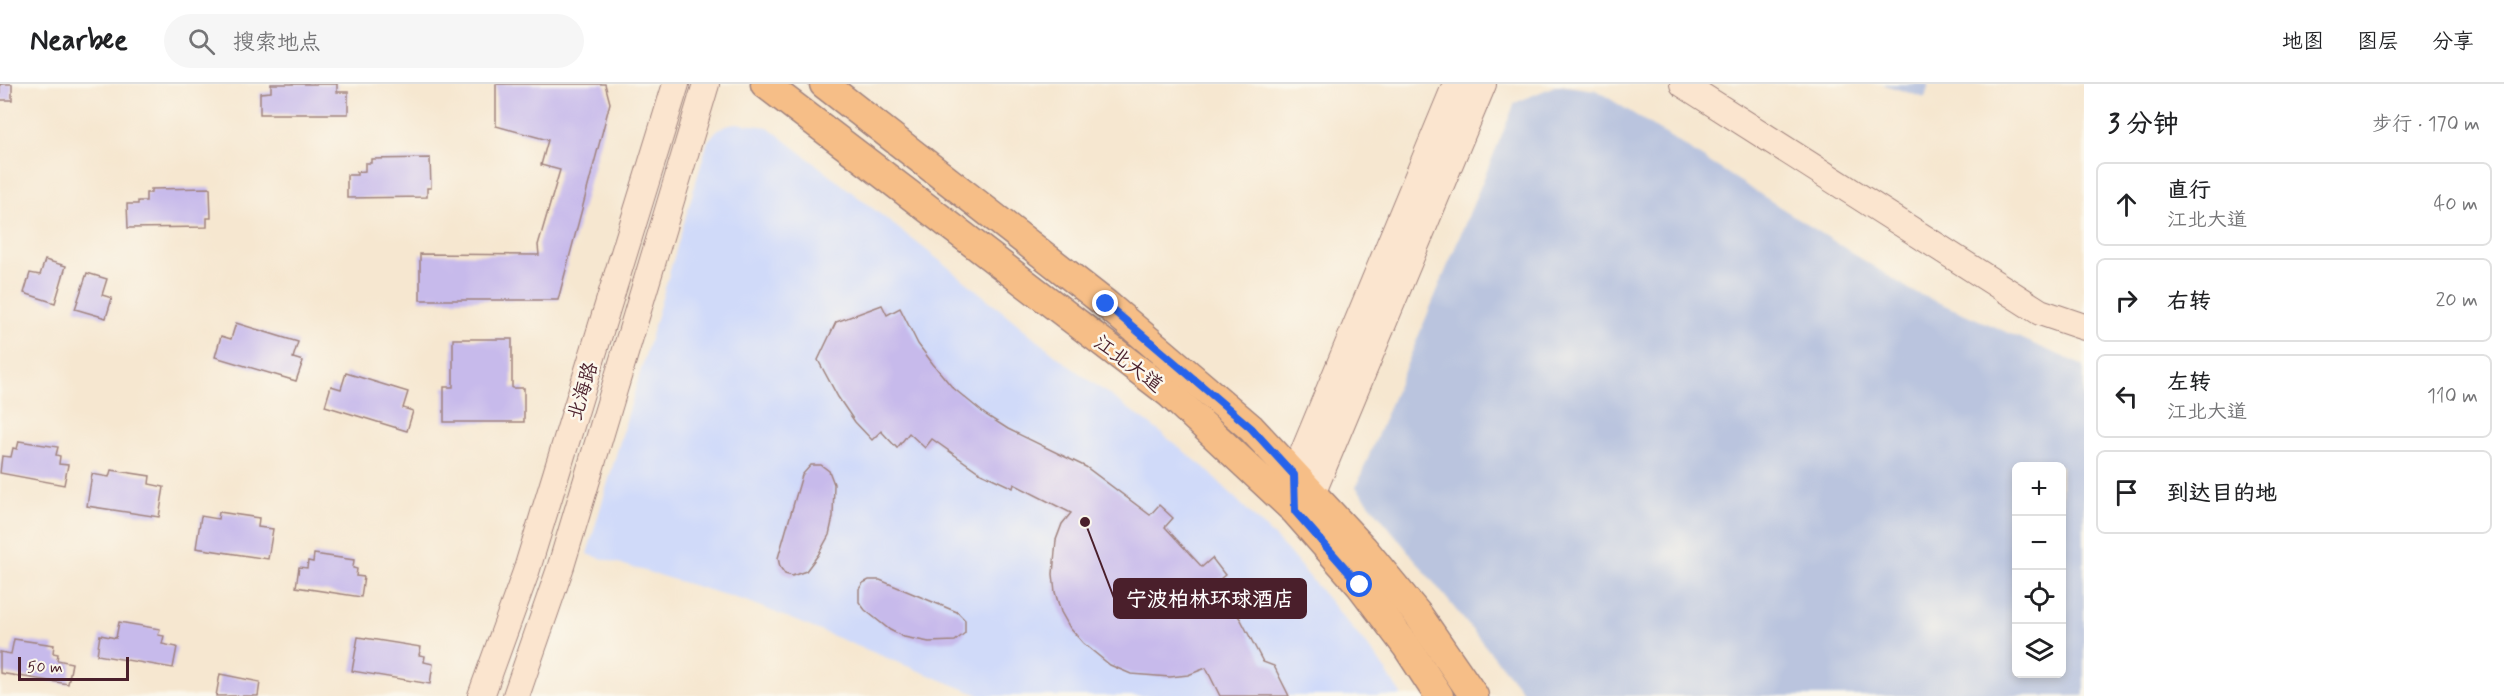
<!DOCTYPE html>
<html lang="zh">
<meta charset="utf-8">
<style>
:root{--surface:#fff;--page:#f6f6f6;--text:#202124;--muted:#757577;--line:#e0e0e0}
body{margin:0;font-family:Mynerve,"LXGW WenKai TC",sans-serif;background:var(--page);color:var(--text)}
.controls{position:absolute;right:18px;bottom:18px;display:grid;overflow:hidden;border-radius:9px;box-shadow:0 3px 9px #0003}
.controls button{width:54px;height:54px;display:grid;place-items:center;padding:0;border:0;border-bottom:2px solid var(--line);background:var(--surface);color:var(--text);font:30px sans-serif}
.scale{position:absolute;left:18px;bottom:15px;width:111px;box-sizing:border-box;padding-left:6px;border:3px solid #4a1f2b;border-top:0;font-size:16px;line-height:21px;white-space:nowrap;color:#4a1f2b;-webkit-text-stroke:4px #fbf7ec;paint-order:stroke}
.stop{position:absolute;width:18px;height:18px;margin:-14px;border:4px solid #2563eb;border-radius:50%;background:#fff}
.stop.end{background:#2563eb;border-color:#fff;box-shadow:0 2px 6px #0008}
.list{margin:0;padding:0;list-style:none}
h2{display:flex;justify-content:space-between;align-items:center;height:78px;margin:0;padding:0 24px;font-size:26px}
h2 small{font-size:20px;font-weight:400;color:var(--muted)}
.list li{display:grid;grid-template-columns:39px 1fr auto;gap:18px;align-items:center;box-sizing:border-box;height:84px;margin:0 12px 12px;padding:0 12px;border:2px solid var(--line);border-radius:9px}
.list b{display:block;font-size:22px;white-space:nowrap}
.list p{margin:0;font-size:20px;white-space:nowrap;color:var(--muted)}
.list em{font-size:20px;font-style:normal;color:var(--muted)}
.icon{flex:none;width:33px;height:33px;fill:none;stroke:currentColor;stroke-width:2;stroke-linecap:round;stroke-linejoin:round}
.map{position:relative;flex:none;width:2084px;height:612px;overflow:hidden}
header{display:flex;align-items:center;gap:36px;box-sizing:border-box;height:84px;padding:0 30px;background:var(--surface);border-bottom:2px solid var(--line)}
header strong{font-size:28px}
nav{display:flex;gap:33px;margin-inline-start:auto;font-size:21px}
.search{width:420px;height:54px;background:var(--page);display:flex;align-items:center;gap:15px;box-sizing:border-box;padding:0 21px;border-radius:33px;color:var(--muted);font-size:22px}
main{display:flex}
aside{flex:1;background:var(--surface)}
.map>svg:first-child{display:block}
.built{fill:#d0daf9}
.industrial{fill:#bac4de;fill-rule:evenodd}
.building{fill:#c7baeb}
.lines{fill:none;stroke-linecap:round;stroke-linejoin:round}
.secondary-casing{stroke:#a0837e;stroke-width:28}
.primary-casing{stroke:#a0837e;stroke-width:31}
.secondary{stroke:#fbe5cf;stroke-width:26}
.primary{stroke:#f6be87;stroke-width:28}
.route{stroke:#2563eb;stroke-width:8}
.labels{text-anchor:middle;stroke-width:5;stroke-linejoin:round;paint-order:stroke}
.street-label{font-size:20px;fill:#4a1f2b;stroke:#fbf7ec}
.leader{fill:none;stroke:#4a1f2b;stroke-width:2}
.callout-dot{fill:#4a1f2b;stroke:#fbf7ec;stroke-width:2}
.callout{fill:#4a1f2b;stroke:#4a1f2b;stroke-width:2}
.callout-label{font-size:21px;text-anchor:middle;font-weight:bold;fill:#fff}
</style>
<header>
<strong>Nearbee</strong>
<div class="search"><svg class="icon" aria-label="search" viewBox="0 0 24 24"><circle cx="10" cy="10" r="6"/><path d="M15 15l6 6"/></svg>搜索地点</div>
<nav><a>地图</a><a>图层</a><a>分享</a></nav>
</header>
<main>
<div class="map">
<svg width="2084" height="612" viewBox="0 0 2084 612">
<rect width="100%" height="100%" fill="#fbf7ec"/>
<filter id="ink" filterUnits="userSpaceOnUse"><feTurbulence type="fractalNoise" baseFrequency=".0167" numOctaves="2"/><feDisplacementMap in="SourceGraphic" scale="12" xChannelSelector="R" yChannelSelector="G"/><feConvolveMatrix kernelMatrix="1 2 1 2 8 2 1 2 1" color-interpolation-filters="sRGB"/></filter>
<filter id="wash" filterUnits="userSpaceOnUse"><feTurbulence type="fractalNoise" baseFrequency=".008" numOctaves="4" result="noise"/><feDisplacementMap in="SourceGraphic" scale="24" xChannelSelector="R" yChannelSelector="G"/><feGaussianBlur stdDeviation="1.35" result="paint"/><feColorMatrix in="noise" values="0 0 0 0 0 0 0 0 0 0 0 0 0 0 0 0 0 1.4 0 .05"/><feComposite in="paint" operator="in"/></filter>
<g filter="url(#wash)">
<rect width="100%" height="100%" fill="#f6e7d0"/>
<path class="built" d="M736 39 768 43 948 183 1068 281 1151 341 1205 384 1287 466 1377 574 1402 612H981L749 518 587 470 708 57 718 45Z"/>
<g class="industrial">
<path d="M1882 0H1929L1925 14Z"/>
<path d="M1557 1 1596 6 1912 207 2084 282V612H1526L1356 403 1515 19ZM2062 382V590H2016V382Z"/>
</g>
<g id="blocks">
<g class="building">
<rect x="0" y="0" width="12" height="16"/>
<path d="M271 0H337V8H348V30H260V9L271 8Z"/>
<path d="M496 0H605L610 19 558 216H420V170L539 171 538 161 560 86 541 81 548 56 496 42Z"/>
<path d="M430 74 431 104H427V113L347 114V91H357V88L365 87V79H371V75Z"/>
<path d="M210 104 211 134H207V143L128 144 127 120H138V117H146V109H151V105Z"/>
<path d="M45 176 66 182 55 219 24 209 30 189 40 191Z"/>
<path d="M87 189 107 195 102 211 112 214 106 234 75 225Z"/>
<path d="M882 221 887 231 900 224 918 260 933 280 952 303 986 331 1008 345 1086 383 1150 431 1159 421 1173 434 1165 443 1202 483 1212 474 1225 491 1214 500 1241 536 1263 578 1274 582 1289 612H1220L1206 584 1188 591 1170 593 1131 590 1110 581 1083 559 1070 544 1061 528 1055 508 1053 490 1056 456 1062 440 1071 429 1014 400 1013 404 979 388 932 355 925 364 909 349 897 364 881 347 872 356 855 338 838 313 818 276 836 238Z"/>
<path d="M236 239 298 258 293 274 303 277 296 297 215 273 221 252 231 255Z"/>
<path d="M453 255H512V304H524V338H444V303H453Z"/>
<path d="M346 289 408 308 403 324 413 327 407 347 325 322 331 302 341 305Z"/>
<path d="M19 357 58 363 56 371 60 372 59 380 68 381 64 401 0 389 2 372 11 373 13 364 17 365Z"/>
<path d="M811 381H821L829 387 834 400 833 433 829 451 818 471 806 487 792 492 785 490 780 483 778 474 802 391Z"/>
<path d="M111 386 150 392 149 400 164 403 159 433 87 422 92 390 109 393Z"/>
<path d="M219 428 259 434 258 443 273 445 268 475 196 464 201 432 218 435Z"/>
<path d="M314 470 354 476 353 484 357 485 356 492 364 493 361 513 296 503 299 483 307 484 308 477 313 478Z"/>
<path d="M869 496H880L957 528 965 536V549L955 557 929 558 904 553 890 546 865 526 859 518V505L863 499Z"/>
<path d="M119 538 160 545 158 551 164 552 162 560 177 563 173 584 97 571 100 551 116 554Z"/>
<path d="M358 553 421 563 419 571 425 572 424 578 433 580 430 600 352 587Z"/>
<path d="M14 555 54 561 53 569 58 570 57 576 72 579 68 600 0 589V568L11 570Z"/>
<path d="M220 590 260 598 258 612H216Z"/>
</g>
</g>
</g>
<g filter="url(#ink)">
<use href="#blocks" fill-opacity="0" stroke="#a0837e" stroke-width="1.5"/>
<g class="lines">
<g class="secondary-casing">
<g id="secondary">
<path d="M1683 0 2040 228 2084 243"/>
<path d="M1294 408V391L1456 0"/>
<path d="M1299 422 1312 410 1483 0"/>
<path d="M481 612 526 488 676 0"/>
<path d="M516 612 561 482 706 0"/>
</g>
</g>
<g class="primary-casing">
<g id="primary">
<path d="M765 0 1170 310 1295 427 1360 501 1407 563 1439 612"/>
<path d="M824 0 1106 220 1251 344 1363 464 1419 532 1474 612"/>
</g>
</g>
<use href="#secondary" class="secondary"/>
<use href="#primary" class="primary"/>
</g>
</g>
<g class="lines" filter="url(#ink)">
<path class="route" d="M1106 220 1251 344 1294 391 1295 427 1360 501"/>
</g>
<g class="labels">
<g class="street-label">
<text transform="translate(1129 279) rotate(37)" y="7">江北大道</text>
<text transform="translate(582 307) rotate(-73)" y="7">北海路</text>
</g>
</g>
<path class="leader" d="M1085 438L1114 514"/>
<circle class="callout-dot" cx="1085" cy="438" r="6"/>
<rect class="callout" x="1114" y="495" width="192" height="39" rx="6"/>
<g class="callout-label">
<text x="1210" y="522">宁波柏林环球酒店</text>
</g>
</svg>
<div class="controls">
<button>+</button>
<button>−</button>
<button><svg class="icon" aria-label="locate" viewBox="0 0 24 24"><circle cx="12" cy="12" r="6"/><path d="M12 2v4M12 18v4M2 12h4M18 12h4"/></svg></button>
<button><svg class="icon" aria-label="layers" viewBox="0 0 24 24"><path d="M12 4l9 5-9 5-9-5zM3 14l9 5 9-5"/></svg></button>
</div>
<div class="scale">50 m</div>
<div class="stop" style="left:1360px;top:501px"></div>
<div class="stop end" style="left:1106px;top:220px"></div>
</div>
<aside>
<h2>3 分钟<small>步行 · 170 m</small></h2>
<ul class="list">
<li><svg class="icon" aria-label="ahead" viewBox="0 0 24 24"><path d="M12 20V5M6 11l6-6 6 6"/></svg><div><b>直行</b><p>江北大道</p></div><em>40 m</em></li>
<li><svg class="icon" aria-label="right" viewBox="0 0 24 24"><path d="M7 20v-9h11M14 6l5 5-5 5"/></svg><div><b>右转</b></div><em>20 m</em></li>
<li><svg class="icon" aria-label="left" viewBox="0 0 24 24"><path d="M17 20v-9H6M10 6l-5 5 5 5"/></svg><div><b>左转</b><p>江北大道</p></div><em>110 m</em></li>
<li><svg class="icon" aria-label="arrive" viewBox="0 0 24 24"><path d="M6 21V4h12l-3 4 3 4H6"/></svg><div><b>到达目的地</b></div></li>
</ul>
</aside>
</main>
